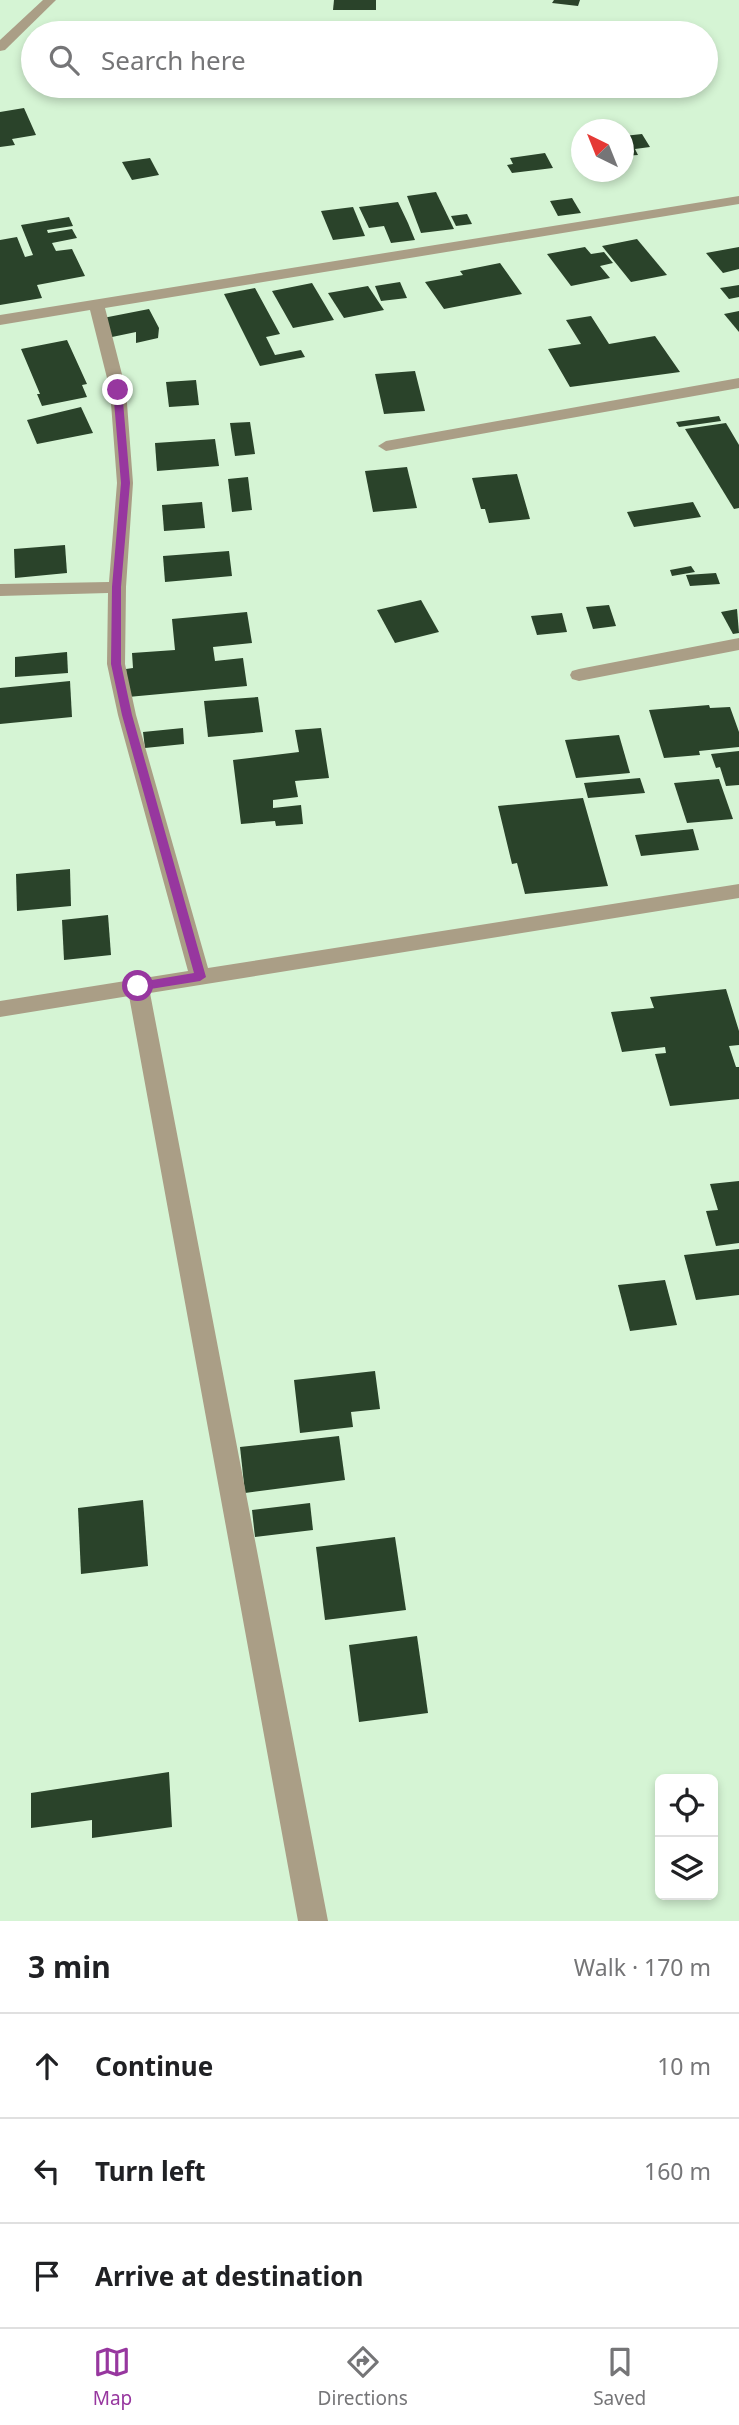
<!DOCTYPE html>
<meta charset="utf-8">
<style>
:root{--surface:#fff;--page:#f2f2f2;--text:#202124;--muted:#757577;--line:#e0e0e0;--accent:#97379f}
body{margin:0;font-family:"Noto Sans",sans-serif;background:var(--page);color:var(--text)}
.controls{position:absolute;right:21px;bottom:21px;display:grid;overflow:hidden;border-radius:10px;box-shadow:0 4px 10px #0003}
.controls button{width:63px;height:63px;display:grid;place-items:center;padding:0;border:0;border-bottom:2px solid var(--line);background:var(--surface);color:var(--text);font:35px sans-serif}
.compass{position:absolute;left:571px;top:119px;width:63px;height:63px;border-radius:50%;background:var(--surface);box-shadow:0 4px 10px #0003;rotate:317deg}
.stop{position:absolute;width:21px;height:21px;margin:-16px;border:5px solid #97379f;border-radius:50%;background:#fff}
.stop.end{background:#97379f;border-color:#fff;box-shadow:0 2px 7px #0008}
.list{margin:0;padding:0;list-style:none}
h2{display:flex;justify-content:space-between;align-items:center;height:91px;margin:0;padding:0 28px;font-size:30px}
h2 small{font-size:23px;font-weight:400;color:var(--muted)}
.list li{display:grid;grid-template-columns:46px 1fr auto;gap:21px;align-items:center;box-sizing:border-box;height:105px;padding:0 28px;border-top:2px solid var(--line)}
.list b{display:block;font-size:26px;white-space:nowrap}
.list em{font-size:23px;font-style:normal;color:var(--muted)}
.icon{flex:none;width:38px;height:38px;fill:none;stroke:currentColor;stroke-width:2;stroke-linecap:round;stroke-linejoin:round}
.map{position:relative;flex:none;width:739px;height:1921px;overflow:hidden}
.search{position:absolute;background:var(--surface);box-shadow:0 4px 10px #0003;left:21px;right:21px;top:21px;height:77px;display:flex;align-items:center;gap:18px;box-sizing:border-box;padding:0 24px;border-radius:38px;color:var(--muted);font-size:26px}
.sheet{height:406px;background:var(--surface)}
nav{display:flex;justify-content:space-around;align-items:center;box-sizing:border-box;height:98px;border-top:2px solid var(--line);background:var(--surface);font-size:19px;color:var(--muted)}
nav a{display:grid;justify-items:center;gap:4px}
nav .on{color:var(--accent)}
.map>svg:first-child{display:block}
.building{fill:#2a432a}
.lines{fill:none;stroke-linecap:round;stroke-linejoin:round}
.minor{fill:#aa9e86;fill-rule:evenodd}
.route{fill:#97379f}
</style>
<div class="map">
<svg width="739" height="1921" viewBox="0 0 739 1921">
<rect width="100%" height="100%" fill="#d5f4d4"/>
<g class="building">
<path d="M334 0H376V10H333Z"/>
<path d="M554 0H580L578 6 552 3Z"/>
<path d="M24 108 36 135 12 139 15 145 0 147V112Z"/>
<path d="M642 134 650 147 635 149 638 155 624 156V136Z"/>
<path d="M545 153 553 168 512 173 507 165 513 164 510 158Z"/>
<path d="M150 158 159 175 132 180 122 162Z"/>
<path d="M436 192 454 229 421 233 407 196Z"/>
<path d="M572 198 581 213 558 216 550 201Z"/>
<path d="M398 202 408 223 415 240 391 243 384 226 369 228 359 207Z"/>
<path d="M353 207 365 236 333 240 321 211Z"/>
<path d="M467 214 472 224 456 226 451 216Z"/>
<path d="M69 217 73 226 47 230 48 233 72 229 77 238 52 243 56 251 72 249 85 276 37 285 42 298 0 305V240L17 237 25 257 33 255 21 225Z"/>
<path d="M637 239 667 275 631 282 602 246Z"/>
<path d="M585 247 591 254 604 252 613 263 600 266 610 278 571 286 547 254Z"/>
<path d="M739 247V269L723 273 706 253Z"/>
<path d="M500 263 522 294 444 309 425 282 463 275 460 271Z"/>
<path d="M400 282 407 298 381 301 375 286Z"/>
<path d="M312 283 334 320 293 328 272 291Z"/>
<path d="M739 285V297L729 299 720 288Z"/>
<path d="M368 286 384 310 344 318 328 293Z"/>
<path d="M255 288 280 334 266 337 275 355 301 350 305 357 260 366 224 294Z"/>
<path d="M149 309 159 328 158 338 136 343V332L112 337 103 318Z"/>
<path d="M739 311V332L724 314Z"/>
<path d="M591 316 609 344 655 336 680 372 570 387 548 349 581 344 566 320Z"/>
<path d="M67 340 87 384 82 385 87 397 42 406 37 394H40L21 349Z"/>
<path d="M415 371 425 411 384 414 375 374Z"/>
<path d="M196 380 199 405 169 407 166 382Z"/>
<path d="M81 407 93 433 37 444 27 420Z"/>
<path d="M719 416 721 421 679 427 676 422Z"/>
<path d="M250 422 255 454 235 456 230 423Z"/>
<path d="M726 423 739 445V508L734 509 685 429Z"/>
<path d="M215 439 219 466 157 471 155 443Z"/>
<path d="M407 467 417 508 373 512 365 471Z"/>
<path d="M517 474 530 519 489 523 485 509H481L472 478Z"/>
<path d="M248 477 252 510 232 512 228 479Z"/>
<path d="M202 502 205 528 164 531 162 505Z"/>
<path d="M693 502 701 517 634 527 627 512Z"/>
<path d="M65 545 67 573 15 578 14 549Z"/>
<path d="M229 551 232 576 165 582 163 556Z"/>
<path d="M691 566 695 572 672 576 670 570Z"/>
<path d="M716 573 720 584 690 586 686 575Z"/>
<path d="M421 600 439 632 395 643 377 610Z"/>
<path d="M609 605 616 626 593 629 586 607Z"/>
<path d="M737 609 739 633 733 634 721 612Z"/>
<path d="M247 612 252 643 213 647 215 661 243 658 247 686 128 697 126 669 133 668 132 653 175 650 172 619Z"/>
<path d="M562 613 567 632 537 635 531 616Z"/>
<path d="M67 652 68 673 15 677V657Z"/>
<path d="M70 681 72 717 0 724V688Z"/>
<path d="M258 697 263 732 208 737 204 701Z"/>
<path d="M709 705 710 708 730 707 739 732V747L699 751 700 755 664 758 649 710Z"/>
<path d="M183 728 184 744 145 748 143 732Z"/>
<path d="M321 728 329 778 295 781 298 797 273 800V808L301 805 303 824 276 826 275 821 241 824 233 760 299 752 295 730Z"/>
<path d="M619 735 630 773 576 778 565 740Z"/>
<path d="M739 751V785L726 786 720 767 716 768 711 754Z"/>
<path d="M640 778 645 793 588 798 584 783Z"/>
<path d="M719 779 733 819 687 823 674 783Z"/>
<path d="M583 798 608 886 525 894 517 863 512 864 498 806Z"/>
<path d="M693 829 699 850 641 856 635 835Z"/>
<path d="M70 869 71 906 17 911 16 874Z"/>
<path d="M108 915 111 955 64 960 62 920Z"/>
<path d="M726 989 739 1031V1045L729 1046 736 1067H739V1099L670 1106 655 1054 666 1053 665 1047 622 1052 611 1012 654 1008 650 997Z"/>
<path d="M739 1181V1243L716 1246 706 1211 718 1210 710 1184Z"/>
<path d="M739 1249V1295L696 1300 684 1255Z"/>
<path d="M665 1280 677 1325 630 1331 618 1285Z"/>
<path d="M375 1371 380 1409 351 1412 353 1427 300 1433 294 1380Z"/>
<path d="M339 1436 345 1480 245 1493 240 1447Z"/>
<path d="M143 1500 148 1566 81 1574 78 1508Z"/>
<path d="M310 1503 313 1530 255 1537 252 1510Z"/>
<path d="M395 1537 406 1610 325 1620 316 1547Z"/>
<path d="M417 1636 428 1713 359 1722 349 1645Z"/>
<path d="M169 1772 172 1827 92 1838V1820L31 1828V1793Z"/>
</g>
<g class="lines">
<g class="minor">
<path d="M43 0H56L5 50 0 51V40Z"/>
<path d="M739 196V204L105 308 126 390 133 483 126 587 125 664 136 715 208 968 739 884V898L150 993 328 1921H298L129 996 0 1017V1001L188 971 118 715 107 664 108 593 0 596V584L109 582 117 483 110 390 90 310 0 325V315Z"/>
<path d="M739 378V388L386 451 378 446 386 441Z"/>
<path d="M739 638V650L579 681 572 679 570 675 572 671 579 669Z"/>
</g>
</g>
<path class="route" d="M118 387 122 390 130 483 121 587V664L132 715 206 977 200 981 138 991 132 986 134 983 194 973 122 715 111 664 112 587 121 483 113 390Z"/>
</svg>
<div class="controls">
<button><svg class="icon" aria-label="locate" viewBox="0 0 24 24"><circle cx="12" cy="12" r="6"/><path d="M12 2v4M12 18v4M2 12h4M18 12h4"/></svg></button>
<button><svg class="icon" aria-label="layers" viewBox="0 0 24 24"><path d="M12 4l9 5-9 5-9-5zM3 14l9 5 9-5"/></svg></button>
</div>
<svg class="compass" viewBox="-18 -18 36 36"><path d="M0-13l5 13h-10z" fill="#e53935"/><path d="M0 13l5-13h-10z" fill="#757577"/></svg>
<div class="stop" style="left:138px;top:986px"></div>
<div class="stop end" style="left:118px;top:390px"></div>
<div class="search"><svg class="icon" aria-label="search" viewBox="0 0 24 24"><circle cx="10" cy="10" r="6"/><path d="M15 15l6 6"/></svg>Search here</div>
</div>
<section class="sheet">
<h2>3 min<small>Walk · 170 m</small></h2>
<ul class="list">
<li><svg class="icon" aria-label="ahead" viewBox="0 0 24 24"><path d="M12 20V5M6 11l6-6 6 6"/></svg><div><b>Continue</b></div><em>10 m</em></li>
<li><svg class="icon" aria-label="left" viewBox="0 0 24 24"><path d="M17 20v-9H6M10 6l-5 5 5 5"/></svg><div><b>Turn left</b></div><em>160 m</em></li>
<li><svg class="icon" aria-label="arrive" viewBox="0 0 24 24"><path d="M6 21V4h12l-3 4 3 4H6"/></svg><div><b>Arrive at destination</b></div></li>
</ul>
</section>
<nav>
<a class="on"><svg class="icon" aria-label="map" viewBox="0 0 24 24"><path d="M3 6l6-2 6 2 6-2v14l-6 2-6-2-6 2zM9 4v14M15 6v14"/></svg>Map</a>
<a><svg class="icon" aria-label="directions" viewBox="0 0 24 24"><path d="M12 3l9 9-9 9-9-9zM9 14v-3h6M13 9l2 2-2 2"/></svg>Directions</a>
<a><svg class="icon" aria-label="saved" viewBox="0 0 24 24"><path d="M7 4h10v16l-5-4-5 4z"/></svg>Saved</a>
</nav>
